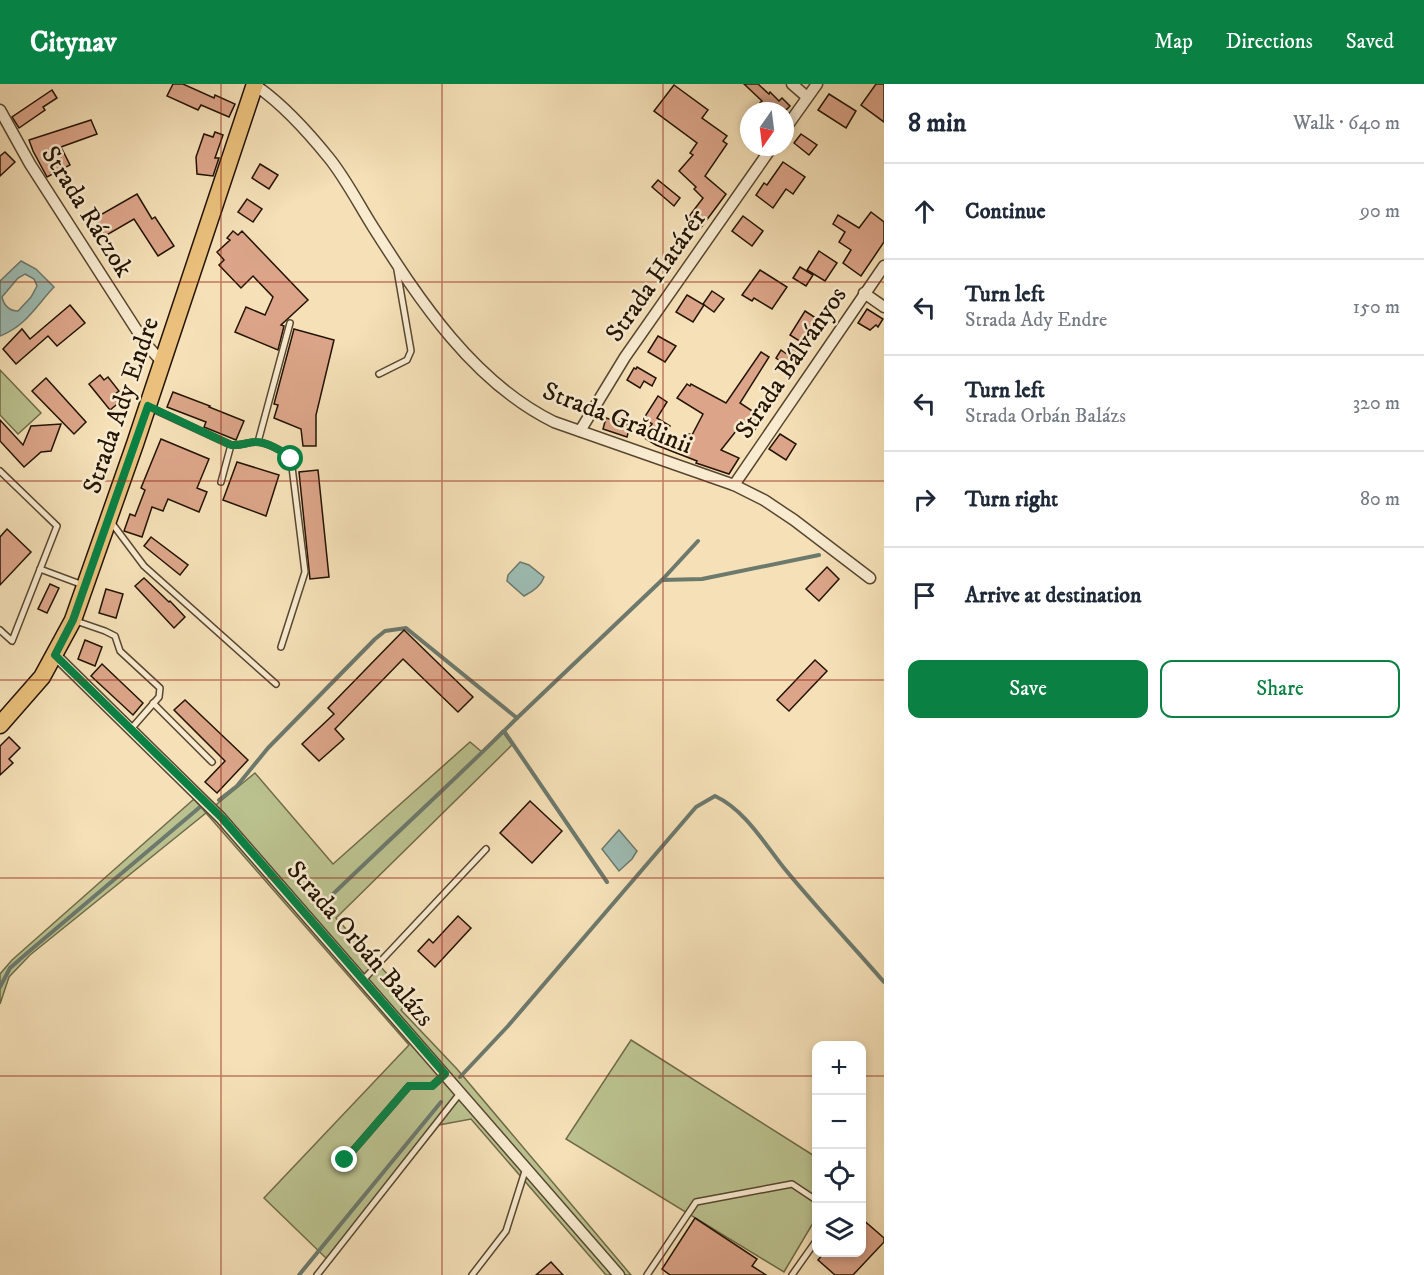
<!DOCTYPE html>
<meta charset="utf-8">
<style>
:root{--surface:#fff;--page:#f2f2f3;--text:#1f2937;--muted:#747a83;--line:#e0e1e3;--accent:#0b8043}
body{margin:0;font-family:"IM FELL DW Pica",serif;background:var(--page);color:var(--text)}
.controls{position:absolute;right:18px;bottom:18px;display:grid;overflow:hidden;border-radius:12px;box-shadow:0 3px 9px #0003}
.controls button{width:54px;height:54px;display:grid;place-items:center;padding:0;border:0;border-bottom:2px solid var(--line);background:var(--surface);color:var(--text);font:30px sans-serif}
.compass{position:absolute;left:740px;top:18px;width:54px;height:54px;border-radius:50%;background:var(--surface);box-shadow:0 3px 9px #0003;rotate:194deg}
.stop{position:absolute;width:18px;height:18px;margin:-14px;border:4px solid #0b8043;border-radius:50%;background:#fff}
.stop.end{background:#0b8043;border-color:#fff;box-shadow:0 2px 6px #0008}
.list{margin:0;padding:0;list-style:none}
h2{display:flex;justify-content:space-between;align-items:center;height:78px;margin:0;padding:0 24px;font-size:26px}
h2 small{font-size:20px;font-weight:400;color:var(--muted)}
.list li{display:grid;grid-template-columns:39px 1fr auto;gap:18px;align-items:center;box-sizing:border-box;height:96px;padding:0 24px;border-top:2px solid var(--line)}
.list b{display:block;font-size:22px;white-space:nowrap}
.list p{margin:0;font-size:20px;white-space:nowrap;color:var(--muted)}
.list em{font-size:20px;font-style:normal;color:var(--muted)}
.actions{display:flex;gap:12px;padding:18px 24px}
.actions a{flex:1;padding:14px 0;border:2px solid var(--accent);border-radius:12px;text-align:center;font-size:21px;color:var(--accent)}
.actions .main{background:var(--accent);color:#fff}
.icon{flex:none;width:33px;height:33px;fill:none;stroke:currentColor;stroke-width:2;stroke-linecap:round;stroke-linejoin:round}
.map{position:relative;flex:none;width:884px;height:1191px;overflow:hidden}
header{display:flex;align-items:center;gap:36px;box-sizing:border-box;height:84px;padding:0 30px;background:var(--accent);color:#fff}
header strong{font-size:28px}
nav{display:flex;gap:33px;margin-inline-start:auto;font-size:21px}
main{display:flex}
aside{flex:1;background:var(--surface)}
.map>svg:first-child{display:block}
.green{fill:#bbc28f;stroke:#6f6b49;stroke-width:1.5}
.water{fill:#9dbcb3;stroke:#6c796d;stroke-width:1.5;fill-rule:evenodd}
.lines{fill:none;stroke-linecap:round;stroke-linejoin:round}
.stream{stroke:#6c796d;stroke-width:4}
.building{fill:#dca589;stroke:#231403;stroke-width:1.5}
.lane-casing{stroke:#584730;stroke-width:8}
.street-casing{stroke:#584730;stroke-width:13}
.primary-casing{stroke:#231403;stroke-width:19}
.lane{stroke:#f8ebd0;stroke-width:5}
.street{stroke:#f8ebd0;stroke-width:10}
.primary{stroke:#eac07c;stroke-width:16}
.route{stroke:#0b8043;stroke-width:8}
.grid{fill:none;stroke:#8f2418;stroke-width:1.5;stroke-opacity:0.55}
.labels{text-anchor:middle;stroke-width:5;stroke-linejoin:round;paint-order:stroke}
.street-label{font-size:26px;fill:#231403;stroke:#f8ebd0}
</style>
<header>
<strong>Citynav</strong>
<nav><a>Map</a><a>Directions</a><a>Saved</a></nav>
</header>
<main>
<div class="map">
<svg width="884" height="1191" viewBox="0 0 884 1191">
<rect width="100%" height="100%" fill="#f5e0b7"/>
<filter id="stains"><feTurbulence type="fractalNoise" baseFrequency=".00333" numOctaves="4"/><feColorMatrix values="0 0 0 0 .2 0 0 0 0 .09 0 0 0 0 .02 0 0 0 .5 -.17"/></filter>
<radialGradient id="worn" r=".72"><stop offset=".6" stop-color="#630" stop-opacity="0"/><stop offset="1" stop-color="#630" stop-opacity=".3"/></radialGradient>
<g class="green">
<path d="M0 286 41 329 18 350 0 331Z"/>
<path d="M502 647 512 661 336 834 411 916 401 926 457 985 631 1191H606L471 1035 439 1041 330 1178 264 1114 409 961 206 729 30 871 9 893 0 920V890L12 876 194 715 206 729 255 689 333 780 470 658 482 668Z"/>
<path d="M631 956 816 1073V1134L784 1188 566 1055Z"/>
</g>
<g class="water">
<path d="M21 177 36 185 54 203C36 222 26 242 0 252V197ZM25 190 34 195 37 202 31 213 18 227C9 227 4 221 2 213L18 194Z"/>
<path d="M520 478 529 481 544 493C541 502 532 508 524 512L507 497 508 491Z"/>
<path d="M619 746 637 767 632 775 619 787 602 765Z"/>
</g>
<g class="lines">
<g class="stream">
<path d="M662 496 702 495 819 471"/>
<path d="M504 647 607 798"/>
<path d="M219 716 237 702 268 664 375 555 385 547 406 544 517 634 662 496 698 457"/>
<path d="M332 811C393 752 457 694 517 634"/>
<path d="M0 903 10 884 26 870 200 723"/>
<path d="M460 993 508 942 696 723 715 712C745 726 764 759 784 784 816 823 851 860 884 898"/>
<path d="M299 1191 441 1018"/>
</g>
</g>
<g class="building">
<path d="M173 0H183L214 14 215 11 235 20 229 33 201 21 198 26 167 12Z"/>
<path d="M744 0H758L769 10 770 8 779 17 782 14 790 22 785 27H760L764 22 760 19 762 17Z"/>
<path d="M876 0H884V38L861 21Z"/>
<path d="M674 1 708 26 702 34 727 52 723 57 727 60 705 92 726 110 700 145 687 135 703 114 694 105 696 103 679 87 693 71 690 69 697 59 654 27Z"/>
<path d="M52 6 57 14 43 23 45 26 19 44 12 33Z"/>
<path d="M829 10 856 27 846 44 818 26Z"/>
<path d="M91 36 97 50 61 63 70 81 47 93 33 67 29 56Z"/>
<path d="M215 48 223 51 215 74H219L213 92 197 90 196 73 204 50 213 53Z"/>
<path d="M801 50 817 61 809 71 794 59Z"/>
<path d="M5 68 15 78 0 92V72Z"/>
<path d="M783 78 805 93 793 110 786 105 773 124 756 111 764 99 767 101Z"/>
<path d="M260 80 278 91 269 105 252 94Z"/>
<path d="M658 96 680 114 674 122 652 103Z"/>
<path d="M137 110 152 135 155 133 174 162 158 172 134 135 105 152 95 134Z"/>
<path d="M247 115 262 125 253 138 238 128Z"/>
<path d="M871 128 884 138V158L861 192 843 179 851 166 839 158 845 148 833 140 838 131 859 144Z"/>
<path d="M743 132 763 147 752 162 732 147Z"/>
<path d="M233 147 238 151 242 147 308 216 281 241 284 242 278 266 235 248 246 223 265 231 273 213 253 192 241 204 219 181 224 176 217 168 230 156 227 154Z"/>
<path d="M819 167 837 179 825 197 807 186Z"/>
<path d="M800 183 813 191 806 202 793 194Z"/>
<path d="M760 186 787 203 772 225 754 214 752 217 742 211Z"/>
<path d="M712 207 724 215 714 228 703 220Z"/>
<path d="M687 211 704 221 693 238 676 228Z"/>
<path d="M70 221 85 239 57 262 48 252 16 280 3 265 22 245 30 255Z"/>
<path d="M867 225 883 235 878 243 876 241 870 246 858 239Z"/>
<path d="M805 227 825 240 816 255 807 250 801 258 790 251Z"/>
<path d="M294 245 334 256 316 331V362H303L301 345 274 334 278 321 274 320Z"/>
<path d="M658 252 676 262 665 278 648 268Z"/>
<path d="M792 264 804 273 794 287 776 274 781 266 788 271Z"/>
<path d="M761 268 769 273 740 319 763 334 752 350 740 342 721 366 739 374 729 390 696 379 697 377 656 361 643 353 652 340 644 334 658 312 667 318 657 334 670 342 664 353 683 360 689 350 692 351 703 330 677 314 687 300 690 302 691 300 726 319Z"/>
<path d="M637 283 656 294 652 302 644 297 640 304 627 296 634 284 636 285Z"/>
<path d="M100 291 104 296 108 293 119 307 115 310 121 317 110 326 89 300Z"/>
<path d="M46 294 86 338 74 350 32 307Z"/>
<path d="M775 298 783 304 773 319 765 313Z"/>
<path d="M173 308 210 322 209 323 244 337 236 356 204 343 206 338 167 323Z"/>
<path d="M606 334 630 341 627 353 603 345Z"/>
<path d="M0 336 23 361 31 342 61 340 51 367 41 368 24 383 0 357Z"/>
<path d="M780 350 796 360 786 376 769 365Z"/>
<path d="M161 355 209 375 197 404 207 408 199 428 168 415 163 427 152 423 142 453 124 447 130 430 135 432 145 406 141 404Z"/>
<path d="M237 378 279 391 266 432 223 416Z"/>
<path d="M318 386 329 493 310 495 299 388Z"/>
<path d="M7 445 31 468 0 501V453Z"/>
<path d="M151 453 188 481 180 491 144 462Z"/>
<path d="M827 483 839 495 819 517 806 505Z"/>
<path d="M144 494 169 518 170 517 185 533 174 544 135 502Z"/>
<path d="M50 500 59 504 47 529 38 525Z"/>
<path d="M106 505 123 510 116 534 99 529Z"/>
<path d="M404 546 473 613 458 628 403 575 335 645 344 655 319 677 302 660 334 630 328 624Z"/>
<path d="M85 556 102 563 95 582 78 575Z"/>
<path d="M815 576 827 587 789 627 777 616Z"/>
<path d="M102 580 143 619 133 631 91 592Z"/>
<path d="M185 616 248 676 217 709 205 698 225 677 174 626Z"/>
<path d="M9 653 20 664 9 675 13 679 0 691V662Z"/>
<path d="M530 717 562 747 532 779 500 749Z"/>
<path d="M458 832 471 844 435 883 418 867 429 855 433 859Z"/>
<path d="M695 1134 757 1175 752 1182 766 1191H670L662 1185Z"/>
<path d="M861 1134 884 1154V1158L853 1191H835L818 1176 825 1168H861Z"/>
<path d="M551 1178 563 1191H536Z"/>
</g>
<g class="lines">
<g class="lane-casing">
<g id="lane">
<path d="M379 290 407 276 411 267 397 186"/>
<path d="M149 323 231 361C241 362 247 358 256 358 266 358 284 367 291 375L305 488 281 563"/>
<path d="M258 358 290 239"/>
<path d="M0 387 57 442 12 557 0 546"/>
<path d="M221 398 231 361"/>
<path d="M111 438 144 482 276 600"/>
<path d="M40 485 83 501"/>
<path d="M76 537 105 547 115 552 120 567 160 604 159 613 131 645"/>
<path d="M153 619 212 678"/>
<path d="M363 896 486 765"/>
<path d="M345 1076 409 1002H432L444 991"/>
<path d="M317 1191 461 1008"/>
<path d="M472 1191 506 1147 526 1084"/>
<path d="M647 1191 696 1118 792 1100 816 1116"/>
<path d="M792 1191 816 1157"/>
</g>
</g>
<g class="street-casing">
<g id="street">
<path d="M792 0 807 13"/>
<path d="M255 1C283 20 308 48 329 74 346 95 359 121 373 143 420 217 473 298 554 338L734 401 764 416 794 436 870 494"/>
<path d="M0 26 30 80 145 259 162 278"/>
<path d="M785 45 817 0"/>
<path d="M864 209 884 223"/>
<path d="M580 347 625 273 772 63"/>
<path d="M734 401 884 182"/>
<path d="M55 571 221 734 619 1191"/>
</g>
</g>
<g class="primary-casing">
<path id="primary" d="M0 641 42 593 73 536 135 360 255 0"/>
</g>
<use href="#lane" class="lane"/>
<use href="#street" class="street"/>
<use href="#primary" class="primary"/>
</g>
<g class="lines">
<path class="route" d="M291 375C284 367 266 358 256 358 247 358 241 362 231 361L148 322 73 536 55 571 222 734 445 990 432 1002H409L345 1076"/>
</g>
<path class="grid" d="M221 0V1191M442 0V1191M663 0V1191M0 198H884M0 397H884M0 596H884M0 794H884M0 992H816M862 992H884"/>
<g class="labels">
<g class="street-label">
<text transform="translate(88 127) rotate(58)" y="9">Strada Ráczok</text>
<text transform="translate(655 191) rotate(-55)" y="9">Strada Határér</text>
<text transform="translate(790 278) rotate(-56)" y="9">Strada Bálványos</text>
<text transform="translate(120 321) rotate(-71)" y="9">Strada Ady Endre</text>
<text transform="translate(618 333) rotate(21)" y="9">Strada Grădinii</text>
<text transform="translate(361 859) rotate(49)" y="9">Strada Orbán Balázs</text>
</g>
</g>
<rect width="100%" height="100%" filter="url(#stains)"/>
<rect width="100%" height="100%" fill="url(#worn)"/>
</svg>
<div class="controls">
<button>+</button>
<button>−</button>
<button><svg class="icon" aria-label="locate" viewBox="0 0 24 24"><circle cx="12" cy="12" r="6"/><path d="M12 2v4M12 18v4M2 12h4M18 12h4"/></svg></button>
<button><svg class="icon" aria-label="layers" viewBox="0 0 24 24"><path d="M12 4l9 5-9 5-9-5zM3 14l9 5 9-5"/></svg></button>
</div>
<svg class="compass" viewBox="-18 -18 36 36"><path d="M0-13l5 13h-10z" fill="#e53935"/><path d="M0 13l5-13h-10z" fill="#747a83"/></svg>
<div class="stop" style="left:291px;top:375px"></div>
<div class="stop end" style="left:345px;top:1076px"></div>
</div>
<aside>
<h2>8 min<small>Walk · 640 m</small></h2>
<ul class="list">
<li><svg class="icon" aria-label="ahead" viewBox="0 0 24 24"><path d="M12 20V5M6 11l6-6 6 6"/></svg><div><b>Continue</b></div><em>90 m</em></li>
<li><svg class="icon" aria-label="left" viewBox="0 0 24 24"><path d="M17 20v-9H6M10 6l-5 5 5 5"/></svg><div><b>Turn left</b><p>Strada Ady Endre</p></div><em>150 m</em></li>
<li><svg class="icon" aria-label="left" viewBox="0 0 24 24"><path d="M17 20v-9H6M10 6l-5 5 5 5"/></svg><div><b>Turn left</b><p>Strada Orbán Balázs</p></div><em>320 m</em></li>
<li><svg class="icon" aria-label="right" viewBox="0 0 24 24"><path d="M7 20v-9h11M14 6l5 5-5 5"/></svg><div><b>Turn right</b></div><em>80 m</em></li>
<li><svg class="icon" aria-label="arrive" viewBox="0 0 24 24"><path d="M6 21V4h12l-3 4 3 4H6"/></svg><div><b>Arrive at destination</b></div></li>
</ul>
<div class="actions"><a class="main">Save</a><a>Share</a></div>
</aside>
</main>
